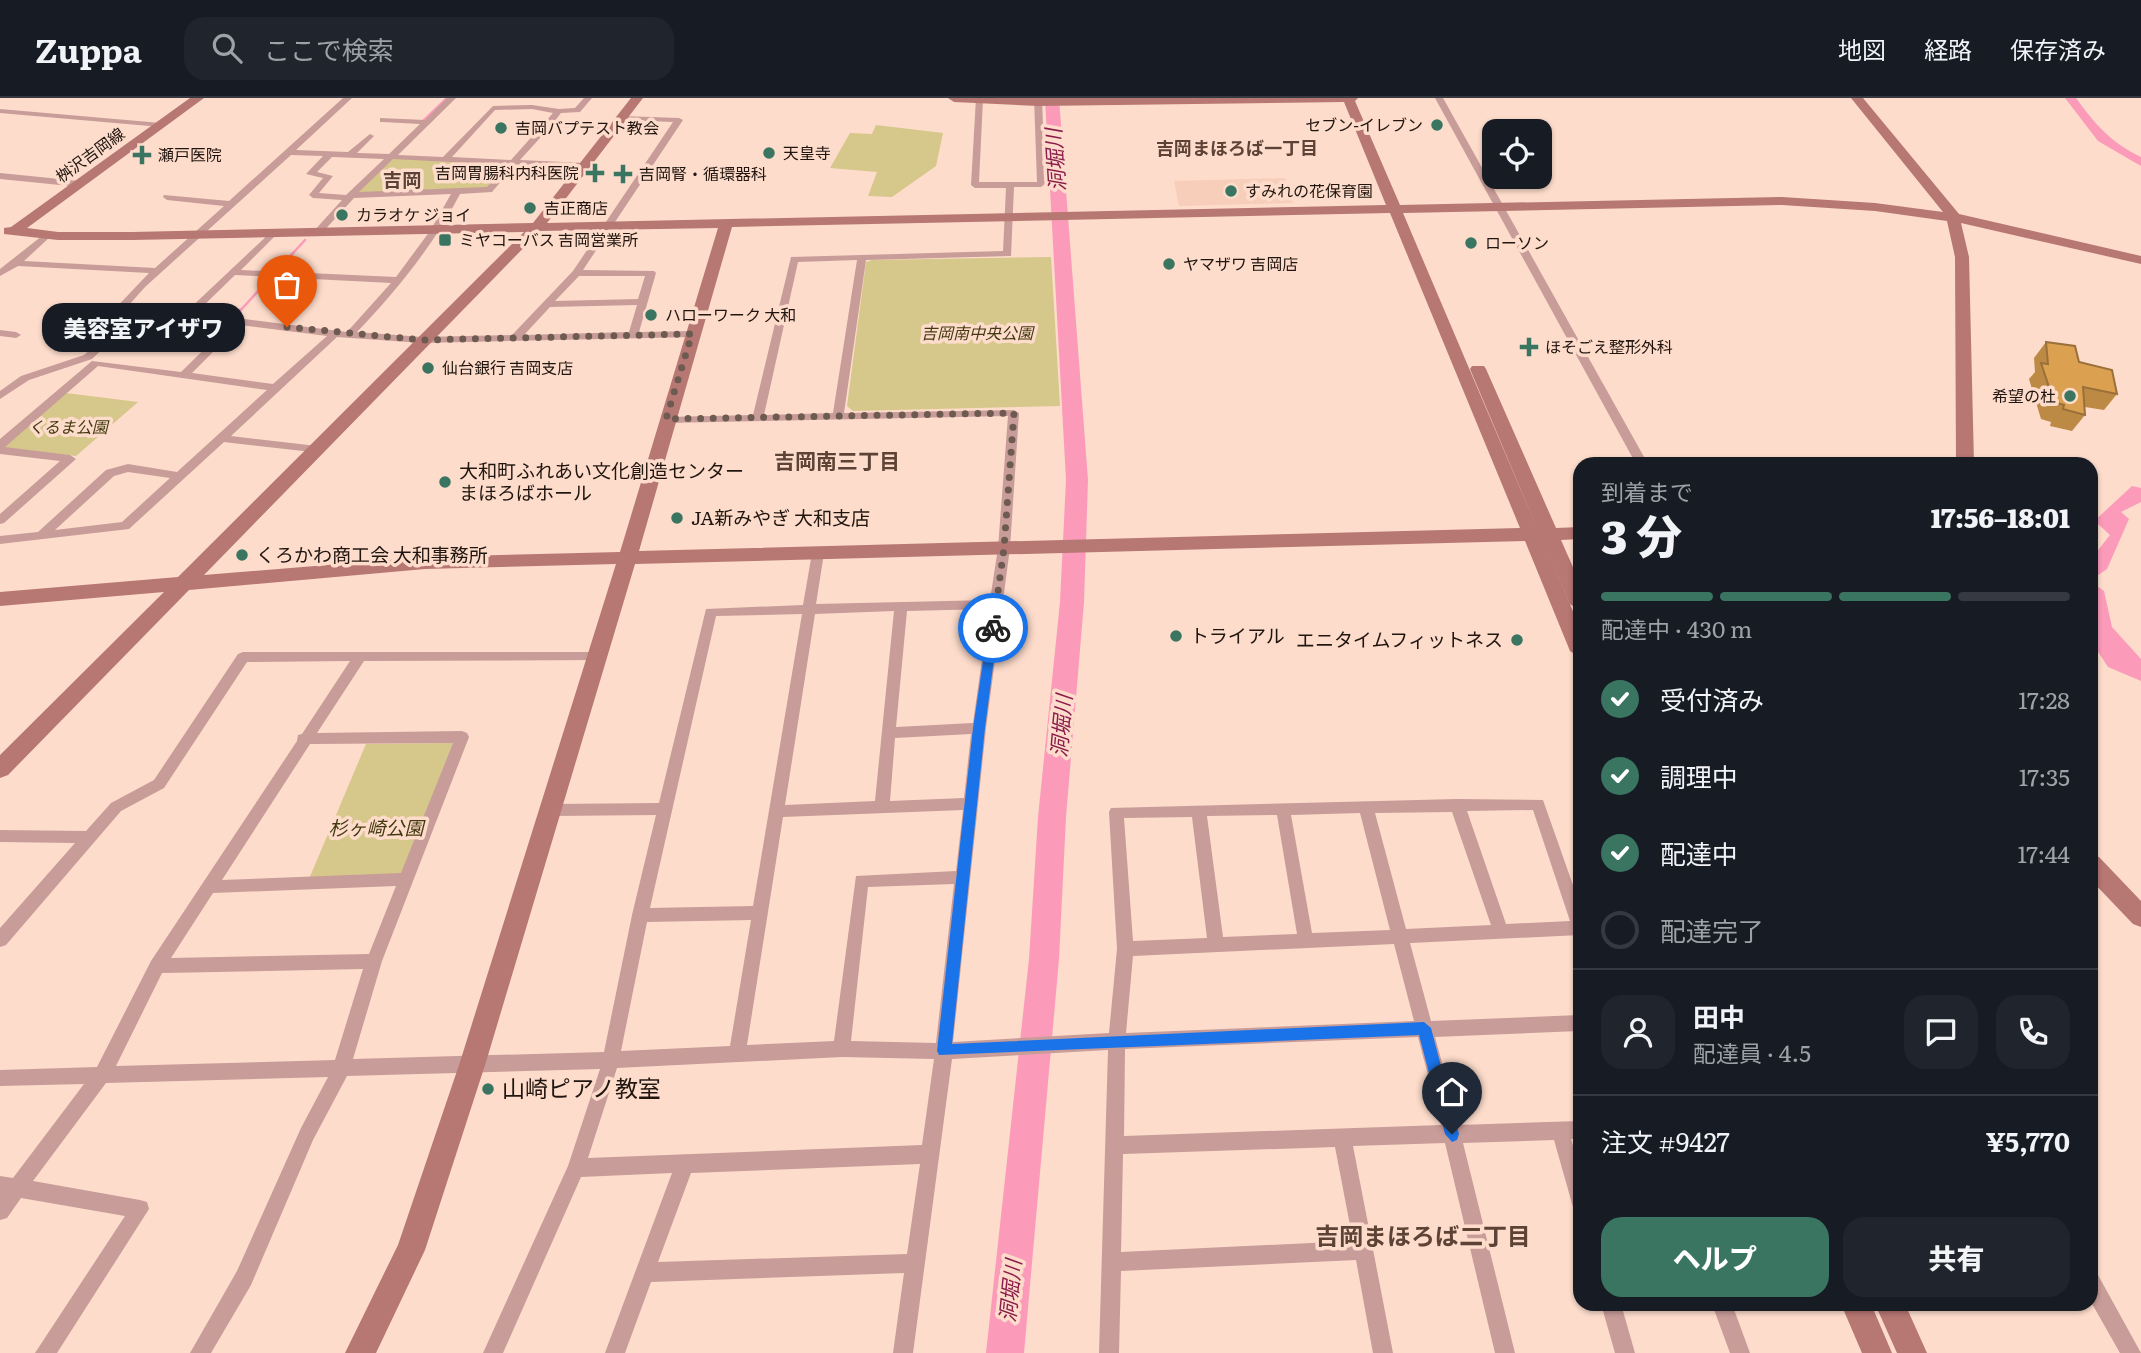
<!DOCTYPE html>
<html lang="ja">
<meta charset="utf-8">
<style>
body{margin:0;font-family:Literata,"Noto Sans JP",serif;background:#20242c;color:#f1f3f6;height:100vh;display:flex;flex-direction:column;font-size:26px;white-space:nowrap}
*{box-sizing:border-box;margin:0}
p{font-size:23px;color:#9ea1a6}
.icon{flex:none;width:38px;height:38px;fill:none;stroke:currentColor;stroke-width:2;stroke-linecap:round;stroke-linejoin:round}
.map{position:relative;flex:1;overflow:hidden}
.sheet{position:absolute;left:1573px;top:359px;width:525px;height:854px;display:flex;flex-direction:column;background:#171b24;border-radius:21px;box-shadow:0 2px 5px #0004}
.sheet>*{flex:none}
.controls{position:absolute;left:1482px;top:21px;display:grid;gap:14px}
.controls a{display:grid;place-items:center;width:70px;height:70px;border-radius:14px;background:#171b24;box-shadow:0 2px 5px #0004;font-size:35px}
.pin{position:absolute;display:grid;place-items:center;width:60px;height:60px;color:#fff;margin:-72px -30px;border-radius:50% 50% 50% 0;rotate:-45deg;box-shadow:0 0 7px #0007}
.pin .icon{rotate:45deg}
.courier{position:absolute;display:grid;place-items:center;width:70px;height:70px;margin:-35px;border:5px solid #1a73e8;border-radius:50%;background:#fff;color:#222;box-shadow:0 2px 9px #0007}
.bubble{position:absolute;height:49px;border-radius:21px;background:#171b24;box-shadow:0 2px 5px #0004;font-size:23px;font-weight:800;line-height:49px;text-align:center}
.summary em{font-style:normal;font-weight:800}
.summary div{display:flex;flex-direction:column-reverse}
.summary{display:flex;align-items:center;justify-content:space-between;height:119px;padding:0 28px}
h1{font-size:46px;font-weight:800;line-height:52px}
.bar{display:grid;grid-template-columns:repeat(4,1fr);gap:10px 7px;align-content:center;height:84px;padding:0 28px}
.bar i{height:9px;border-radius:5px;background:#363941}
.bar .on{background:#397560}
.bar p{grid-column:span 4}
.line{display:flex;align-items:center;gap:18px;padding:0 28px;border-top:2px solid #363941}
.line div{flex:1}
.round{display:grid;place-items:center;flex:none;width:74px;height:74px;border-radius:21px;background:#20242c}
ol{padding:0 28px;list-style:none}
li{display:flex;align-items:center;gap:21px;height:77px}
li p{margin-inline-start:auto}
li .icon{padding:7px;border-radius:50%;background:#397560;color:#fff;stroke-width:4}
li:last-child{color:#9ea1a6}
li i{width:38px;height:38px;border:4px solid #363941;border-radius:50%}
.primary-button{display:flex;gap:14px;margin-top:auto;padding:14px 28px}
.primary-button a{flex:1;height:80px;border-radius:21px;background:#397560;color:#fff;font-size:28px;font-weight:800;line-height:80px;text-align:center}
.primary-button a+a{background:#20242c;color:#f1f3f6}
header{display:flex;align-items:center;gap:42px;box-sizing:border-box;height:98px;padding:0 35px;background:#171b24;border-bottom:2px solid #363941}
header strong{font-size:33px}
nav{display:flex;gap:38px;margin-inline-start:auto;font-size:24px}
.search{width:490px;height:63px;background:#20242c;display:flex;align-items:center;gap:18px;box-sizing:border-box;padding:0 24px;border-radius:21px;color:#9ea1a6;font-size:26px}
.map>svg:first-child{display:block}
.built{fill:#f6ceba}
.green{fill:#d6c78a}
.water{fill:#fb9bb9}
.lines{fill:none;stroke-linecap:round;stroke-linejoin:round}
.stream-far1{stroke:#fb9bb9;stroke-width:2.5}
.stream{stroke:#fb9bb9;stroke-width:3.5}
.river{fill:#fb9bb9;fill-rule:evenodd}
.street{fill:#c89c98;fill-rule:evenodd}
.secondary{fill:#b77773;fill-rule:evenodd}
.wall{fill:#bd8a46}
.building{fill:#dca051;stroke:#9a7039;stroke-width:2}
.route{fill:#1a73e8}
.done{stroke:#6d5b51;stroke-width:7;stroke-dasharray:0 12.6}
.poi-dot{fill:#397560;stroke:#fddccb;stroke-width:2.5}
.labels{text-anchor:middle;stroke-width:7;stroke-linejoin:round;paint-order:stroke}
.far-poi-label{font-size:16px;fill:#20150f;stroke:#fddccb;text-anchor:start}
.far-street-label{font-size:16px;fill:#20150f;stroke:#fddccb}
.far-park-label{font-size:16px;font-style:italic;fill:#443a11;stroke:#fddccb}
.far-neighbourhood-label{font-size:18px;font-weight:bold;fill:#5d4335;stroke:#fddccb}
.far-quarter-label{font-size:19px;font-weight:bold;fill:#5d4335;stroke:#fddccb}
.poi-label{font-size:19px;fill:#20150f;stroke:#fddccb;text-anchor:start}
.park-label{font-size:19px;font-style:italic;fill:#443a11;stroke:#fddccb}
.water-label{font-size:21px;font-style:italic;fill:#8b1d4c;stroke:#fddccb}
.neighbourhood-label{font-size:21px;font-weight:bold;fill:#5d4335;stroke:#fddccb}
.near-poi-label{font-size:23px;fill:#20150f;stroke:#fddccb;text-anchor:start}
.near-neighbourhood-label{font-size:24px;font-weight:bold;fill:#5d4335;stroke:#fddccb}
</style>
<header>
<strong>Zuppa</strong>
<div class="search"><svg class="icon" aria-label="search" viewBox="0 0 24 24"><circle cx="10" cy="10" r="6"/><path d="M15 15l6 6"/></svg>ここで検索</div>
<nav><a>地図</a><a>経路</a><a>保存済み</a></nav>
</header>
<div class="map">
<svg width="2141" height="1255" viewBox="0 0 2141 1255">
<rect width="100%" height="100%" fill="#fddccb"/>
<!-- built -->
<path class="built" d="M 1285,80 L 1293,105 L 1179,108 L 1174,83 Z"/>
<!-- green -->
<g class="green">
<path d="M 876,27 L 943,35 L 936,68 L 892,99 L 868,98 L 877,74 L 830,70 L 850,35 L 872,36 Z"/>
<path d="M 390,60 L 505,66 L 508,68 L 487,91 L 354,95 Z"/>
<path d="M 1051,159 L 1060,308 L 853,313 L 847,308 L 866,164 L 872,162 Z"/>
<path d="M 66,295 L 138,304 L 76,358 L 2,349 Z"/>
<path d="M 453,645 L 401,777 L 309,781 L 366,646 Z"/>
</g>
<!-- water -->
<g class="water">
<path d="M 2065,0 L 2076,0 C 2095,26 2111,45 2141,59 L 2141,68 L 2098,43 Z"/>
<path d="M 2132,388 L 2141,390 L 2141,404 L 2121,414 L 2129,421 L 2107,471 L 2097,478 L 2097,488 L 2104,493 L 2112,529 L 2141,561 L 2141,583 L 2108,569 L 2091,543 L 2091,461 L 2110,437 L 2098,426 L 2091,432 L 2091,426 Z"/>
</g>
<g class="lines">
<!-- stream-far1 -->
<g class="stream-far1">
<path d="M 421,25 L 447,0"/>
<path d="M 239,214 L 305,142"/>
</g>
<!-- stream -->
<path class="stream" d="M 235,218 L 240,212"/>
<!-- river -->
<path class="river" d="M 1045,0 L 1059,0 L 1088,382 L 1084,504 L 1066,719 L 1059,861 L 1024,1255 L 986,1255 L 1029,861 L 1038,719 L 1060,504 L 1066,382 Z"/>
<!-- street -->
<g class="street">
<path d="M 343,0 L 352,0 L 296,52 L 348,54 L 370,36 L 374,38 L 357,55 L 389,56 L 420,26 L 383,24 L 380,24 L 380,20 L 425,22 L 447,0 L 456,0 L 398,57 L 443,59 L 493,8 L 532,7 L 559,11 L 575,10 L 584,0 L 592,0 L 580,14 L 561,15 L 554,24 L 616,27 L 620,29 L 616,31 L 550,29 L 520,62 L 584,65 L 588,68 L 587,70 L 515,67 L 492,94 L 460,96 C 433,148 397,192 357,234 L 422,239 L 512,237 L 573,173 L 673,24 L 619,22 L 619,18 L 622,18 L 679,20 L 683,22 L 583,172 L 654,173 L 656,175 L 639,234 L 693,233 L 698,236 L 693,239 L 422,245 L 337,239 L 231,338 L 317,348 L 321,349 L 321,355 L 224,344 L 129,431 L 0,446 L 0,438 L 38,434 L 106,372 L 128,366 L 177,374 L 267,292 L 98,268 L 5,349 L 70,357 L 76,361 L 4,425 L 0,426 L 0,416 L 60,363 L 0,356 L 0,341 L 92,263 L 181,274 L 230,226 L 124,212 L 118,220 L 109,245 L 92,261 L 29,282 L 0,301 L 0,293 L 21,278 L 84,257 L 99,244 L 109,217 L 149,175 L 18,168 L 0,178 L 0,171 L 47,134 L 50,135 L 50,139 L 24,163 L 155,170 L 224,108 L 167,102 L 163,99 L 164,97 L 229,103 ZM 532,11 L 553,15 L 511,62 L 452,59 L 495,12 ZM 291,57 L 323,58 L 306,76 L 323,80 L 309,97 L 313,100 L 342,102 L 313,134 L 318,137 L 321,136 L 354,100 L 451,96 L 430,133 L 396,179 L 241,172 L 278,135 L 273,132 L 186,214 L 129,207 L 145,189 ZM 332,59 L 384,61 L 346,97 L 319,95 L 333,78 L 317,74 ZM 393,61 L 507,67 L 487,89 L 359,94 ZM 235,177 L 391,185 L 347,234 L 196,215 ZM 579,178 L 645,178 L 638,201 L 555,203 ZM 637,207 L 629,234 L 524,237 L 550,209 ZM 240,227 L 327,238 L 273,286 L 192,275 ZM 128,374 L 170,380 L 122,424 L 55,432 L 114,378 Z"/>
<path d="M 976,0 L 983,1 L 979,84 L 1037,84 L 1034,0 L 1042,0 L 1045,86 L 1041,89 L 1014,89 L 1011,158 L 866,162 L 844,315 L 1014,312 L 1019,315 L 1010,450 L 986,630 L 953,944 L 1109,935 L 1117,851 L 1109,714 L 1111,710 L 1457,701 L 1543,702 L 1580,807 L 1580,837 L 1410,845 L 1431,923 L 1580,917 L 1580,933 L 1435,939 L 1459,1027 L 1580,1023 L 1580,1041 L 1571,1041 L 1580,1071 L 1580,1111 L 1573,1109 L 1571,1102 L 1554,1042 L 1463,1045 L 1515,1255 L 1495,1255 L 1445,1045 L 1353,1048 L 1393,1255 L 1373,1255 L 1356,1162 L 1121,1173 L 1119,1255 L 1099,1255 L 1108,952 L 952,961 L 913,1255 L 893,1255 L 904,1175 L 651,1184 L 625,1255 L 605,1255 L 672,1075 L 581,1079 L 503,1255 L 483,1255 L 568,1068 L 600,971 L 347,978 L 313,1042 L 251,1187 L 211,1255 L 190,1255 L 237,1173 L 301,1030 L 328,979 L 106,985 L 33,1083 L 140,1102 L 147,1104 L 149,1111 L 57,1255 L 35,1255 L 125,1118 L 21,1100 L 7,1120 L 0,1122 L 0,1078 L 13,1080 L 84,986 L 0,988 L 0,972 L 97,969 L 151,863 L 297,643 L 298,637 L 302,636 L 350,563 L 247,564 L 164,690 L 121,713 L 6,847 L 0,849 L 0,830 L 75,745 L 0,744 L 0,732 L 86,733 L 111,705 L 154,682 L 238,556 L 243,554 L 604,554 L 606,557 L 604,560 L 599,562 L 364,563 L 317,635 L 462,633 L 467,635 L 469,639 L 382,863 L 353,961 L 604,954 L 632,817 L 656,717 L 552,718 L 547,716 L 545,712 L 547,708 L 552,706 L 659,705 L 706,511 L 803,507 L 812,455 L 818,451 L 824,455 L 816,506 L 990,502 L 998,450 L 1008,318 L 666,325 L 660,322 L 666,319 L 753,317 L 791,159 L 1003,153 L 1006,90 L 975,90 L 971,87 ZM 857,162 L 833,315 L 764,317 L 798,164 ZM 989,511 L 973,625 L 896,629 L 907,513 ZM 894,513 L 875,703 L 785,707 L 815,516 ZM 802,516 L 753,808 L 650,810 L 716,518 ZM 971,636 L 964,700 L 890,703 L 895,640 ZM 453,645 L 401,775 L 222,782 L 310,646 ZM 963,712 L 956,773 L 856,778 L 834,943 L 747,947 L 783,719 ZM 1533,712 L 1570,823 L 1506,826 L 1467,713 ZM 1452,714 L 1491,827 L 1406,831 L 1375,715 ZM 1360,715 L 1390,832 L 1312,835 L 1291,717 ZM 1277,717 L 1297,836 L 1223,839 L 1207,718 ZM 1192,719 L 1207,840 L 1133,843 L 1124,720 ZM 954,786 L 936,945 L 851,943 L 868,789 ZM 396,788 L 369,856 L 171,860 L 213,795 ZM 751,822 L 730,948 L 621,953 L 647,824 ZM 1394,846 L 1414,923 L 1126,935 L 1133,858 ZM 363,871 L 335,962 L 116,968 L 162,875 ZM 1418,939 L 1441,1027 L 1124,1038 L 1125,951 ZM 842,959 L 934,961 L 922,1047 L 588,1060 L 617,970 ZM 1335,1049 L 1353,1143 L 1121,1154 L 1123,1056 ZM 920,1066 L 907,1156 L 658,1164 L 691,1075 Z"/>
<path d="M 1435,0 L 1443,0 L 1648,366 L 1636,366 Z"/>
<path d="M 0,11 L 161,25 L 165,27 L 161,29 L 0,15 Z"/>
<path d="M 0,75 L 80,83 L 84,86 L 80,89 L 0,81 Z"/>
<path d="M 0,232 L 16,234 L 21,237 L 16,240 L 0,238 Z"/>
<path d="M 2091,1174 L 2098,1177 L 2141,1255 L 2120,1255 L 2091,1204 Z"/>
<path d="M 1601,1206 L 1621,1206 L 1635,1255 L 1615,1255 Z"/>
<path d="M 1712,1206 L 1732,1206 L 1750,1255 L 1730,1255 Z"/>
</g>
<!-- secondary -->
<g class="secondary">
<path d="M 190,0 L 204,0 L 27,130 L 58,134 L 132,134 L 533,125 L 631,0 L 643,0 L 547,125 L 1386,107 L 1344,4 L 1038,8 L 954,4 L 948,0 L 1358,0 L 1355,3 L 1400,107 L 1782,99 L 1875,105 L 1943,114 L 1851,0 L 1863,0 L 1959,116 L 2141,158 L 2141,166 L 1961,125 L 1969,159 L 1974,366 L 1956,366 L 1955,159 L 1947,123 L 1875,113 L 1782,107 L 1403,115 L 1537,430 L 1470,271 L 1472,268 L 1484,268 L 1486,271 L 1556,430 L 1580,429 L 1580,441 L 1561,442 L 1580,485 L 1580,513 L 1570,506 L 1543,442 L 1580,530 L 1580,560 L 1570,553 L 1525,443 L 635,466 L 486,964 L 425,1152 L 376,1255 L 345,1255 L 398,1147 L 460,964 L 616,466 L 425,471 L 189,492 L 8,677 L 0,680 L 0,657 L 164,494 L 0,508 L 0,494 L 178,479 L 524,134 L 132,142 L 58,142 L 4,136 L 4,130 L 11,129 ZM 1390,115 L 1520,430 L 639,453 L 732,129 ZM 718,130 L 620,454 L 425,459 L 204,477 L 540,133 Z"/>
<path d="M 2091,756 L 2099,759 L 2141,803 L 2141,829 L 2133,826 L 2091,782 Z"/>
<path d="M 1841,1206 L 1871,1206 L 1892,1255 L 1862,1255 Z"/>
<path d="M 1875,1206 L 1905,1206 L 1927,1255 L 1897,1255 Z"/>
</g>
</g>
<!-- wall -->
<path class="wall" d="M 2046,244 L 2079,264 L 2117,296 L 2104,312 L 2085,309 L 2085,317 L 2072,333 L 2050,328 L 2051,324 L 2041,321 L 2029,281 L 2035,274 L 2034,260 Z"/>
<!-- building -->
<path class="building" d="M 2046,244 L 2075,248 L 2079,264 L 2112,272 L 2117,296 L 2083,289 L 2085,317 L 2063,311 L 2064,307 L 2054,304 L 2041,265 L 2048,266 Z"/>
<!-- route -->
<path class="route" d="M 993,526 L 998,530 L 985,630 L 952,946 L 1424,924 L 1431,930 L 1459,1036 L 1457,1042 L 1452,1044 L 1445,1036 L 1419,937 L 939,957 L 937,953 L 973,630 L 988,530 Z"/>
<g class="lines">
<!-- done -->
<path class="done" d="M 287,229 L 422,242 L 692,236 L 666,321 L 1014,315 L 1004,450 L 993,530"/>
</g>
<!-- markers -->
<g class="poi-dot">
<circle cx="1437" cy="27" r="7"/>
<circle cx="501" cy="30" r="7"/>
<circle cx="769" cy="55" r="7"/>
<path d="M138.5 46.5h7v7h7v7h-7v7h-7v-7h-7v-7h7z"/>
<path d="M591.5 64.5h7v7h7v7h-7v7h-7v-7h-7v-7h7z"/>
<path d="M619.5 65.5h7v7h7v7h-7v7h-7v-7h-7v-7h7z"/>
<circle cx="1231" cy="93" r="7"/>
<circle cx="530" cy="110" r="7"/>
<circle cx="342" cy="117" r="7"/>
<rect x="438" y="135" width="14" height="14" rx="3.5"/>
<circle cx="1471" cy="145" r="7"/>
<circle cx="1169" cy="166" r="7"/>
<circle cx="651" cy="217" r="7"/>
<path d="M1525.5 238.5h7v7h7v7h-7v7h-7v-7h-7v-7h7z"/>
<circle cx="428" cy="270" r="7"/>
<circle cx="2070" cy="298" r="7"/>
<circle cx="445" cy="384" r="7"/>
<circle cx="677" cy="420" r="7"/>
<circle cx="242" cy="457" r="7"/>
<circle cx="1176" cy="538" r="7"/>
<circle cx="1517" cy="542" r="7"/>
<circle cx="488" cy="991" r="7"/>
</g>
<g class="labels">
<!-- far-poi labels -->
<g class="far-poi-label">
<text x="1423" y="33" text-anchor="end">セブン-イレブン</text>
<text x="515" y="36">吉岡バプテスト教会</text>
<text x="783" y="61">天皇寺</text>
<text x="158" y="63">瀬戸医院</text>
<text x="579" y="81" text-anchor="end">吉岡胃腸科内科医院</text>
<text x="639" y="82">吉岡腎・循環器科</text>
<text x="1245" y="99">すみれの花保育園</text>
<text x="544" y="116">吉正商店</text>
<text x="356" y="123">カラオケ ジョイ</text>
<text x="459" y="148">ミヤコーバス 吉岡営業所</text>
<text x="1485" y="151">ローソン</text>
<text x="1183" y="172">ヤマザワ 吉岡店</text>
<text x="665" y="223">ハローワーク 大和</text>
<text x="1545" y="255">ほそごえ整形外科</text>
<text x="442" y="276">仙台銀行 吉岡支店</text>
<text x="2056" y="304" text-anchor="end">希望の杜</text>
</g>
<!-- far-street labels -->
<g class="far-street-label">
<text transform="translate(90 57) rotate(-36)" y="6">桝沢吉岡線</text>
</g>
<!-- far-park labels -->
<g class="far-park-label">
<text x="977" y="241">吉岡南中央公園</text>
<text x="68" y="335">くるま公園</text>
</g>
<!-- far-neighbourhood labels -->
<g class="far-neighbourhood-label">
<text x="1237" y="57">吉岡まほろば一丁目</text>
</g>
<!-- far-quarter labels -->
<g class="far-quarter-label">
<text x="402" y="89">吉岡</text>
</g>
<!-- poi labels -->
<g class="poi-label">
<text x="459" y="380">大和町ふれあい文化創造センター<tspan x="459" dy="22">まほろばホール</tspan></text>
<text x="691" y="427">JA新みやぎ 大和支店</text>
<text x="256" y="464">くろかわ商工会 大和事務所</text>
<text x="1190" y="545">トライアル</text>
<text x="1503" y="549" text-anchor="end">エニタイムフィットネス</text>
</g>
<!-- park labels -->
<g class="park-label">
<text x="376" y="737">杉ヶ崎公園</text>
</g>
<!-- water labels -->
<g class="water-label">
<text transform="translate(1056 62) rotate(-94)" y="7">洞堀川</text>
<text transform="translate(1062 628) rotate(-85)" y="7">洞堀川</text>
<text transform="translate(1011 1193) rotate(-84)" y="7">洞堀川</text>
</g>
<!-- neighbourhood labels -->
<g class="neighbourhood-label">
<text x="837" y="371">吉岡南三丁目</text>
</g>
<!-- near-poi labels -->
<g class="near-poi-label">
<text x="502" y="999">山崎ピアノ教室</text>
</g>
<!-- near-neighbourhood labels -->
<g class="near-neighbourhood-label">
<text x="1423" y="1147">吉岡まほろば二丁目</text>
</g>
</g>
</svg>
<div class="controls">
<a><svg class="icon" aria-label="locate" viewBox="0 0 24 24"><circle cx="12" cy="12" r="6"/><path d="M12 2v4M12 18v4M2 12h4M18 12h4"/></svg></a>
</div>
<div class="pin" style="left:287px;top:229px;background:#ea580c"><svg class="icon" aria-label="bag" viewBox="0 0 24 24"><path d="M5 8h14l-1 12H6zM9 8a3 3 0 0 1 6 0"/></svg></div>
<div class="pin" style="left:1452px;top:1036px;background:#1f2937"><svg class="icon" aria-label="home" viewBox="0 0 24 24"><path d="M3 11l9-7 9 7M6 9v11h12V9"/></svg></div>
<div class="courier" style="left:993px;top:530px"><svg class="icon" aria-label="bike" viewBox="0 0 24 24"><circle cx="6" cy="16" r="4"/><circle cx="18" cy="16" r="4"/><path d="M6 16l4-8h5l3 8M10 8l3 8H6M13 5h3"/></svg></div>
<div class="bubble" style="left:42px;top:205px;width:203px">美容室アイザワ</div>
<section class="sheet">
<div class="summary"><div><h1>3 分</h1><p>到着まで</p></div><em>17:56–18:01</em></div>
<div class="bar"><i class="on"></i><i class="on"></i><i class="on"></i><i></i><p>配達中 · 430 m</p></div>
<ol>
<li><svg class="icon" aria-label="check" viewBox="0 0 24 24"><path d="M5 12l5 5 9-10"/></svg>受付済み<p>17:28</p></li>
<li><svg class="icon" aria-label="check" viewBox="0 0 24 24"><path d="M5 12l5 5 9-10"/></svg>調理中<p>17:35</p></li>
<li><svg class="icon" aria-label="check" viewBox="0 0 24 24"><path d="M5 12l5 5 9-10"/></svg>配達中<p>17:44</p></li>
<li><i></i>配達完了</li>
</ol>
<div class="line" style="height:126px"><a class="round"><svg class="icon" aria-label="person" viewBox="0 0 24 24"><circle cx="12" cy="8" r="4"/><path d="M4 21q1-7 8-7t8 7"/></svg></a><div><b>田中</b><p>配達員 · 4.5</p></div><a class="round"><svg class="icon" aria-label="chat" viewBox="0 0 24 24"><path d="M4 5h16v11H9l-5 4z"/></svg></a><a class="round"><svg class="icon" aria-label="phone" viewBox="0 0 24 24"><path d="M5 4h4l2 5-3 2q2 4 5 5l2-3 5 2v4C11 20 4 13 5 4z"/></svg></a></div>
<div class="line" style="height:91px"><div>注文 #9427</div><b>¥5,770</b></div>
<div class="primary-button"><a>ヘルプ</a><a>共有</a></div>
</section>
</div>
